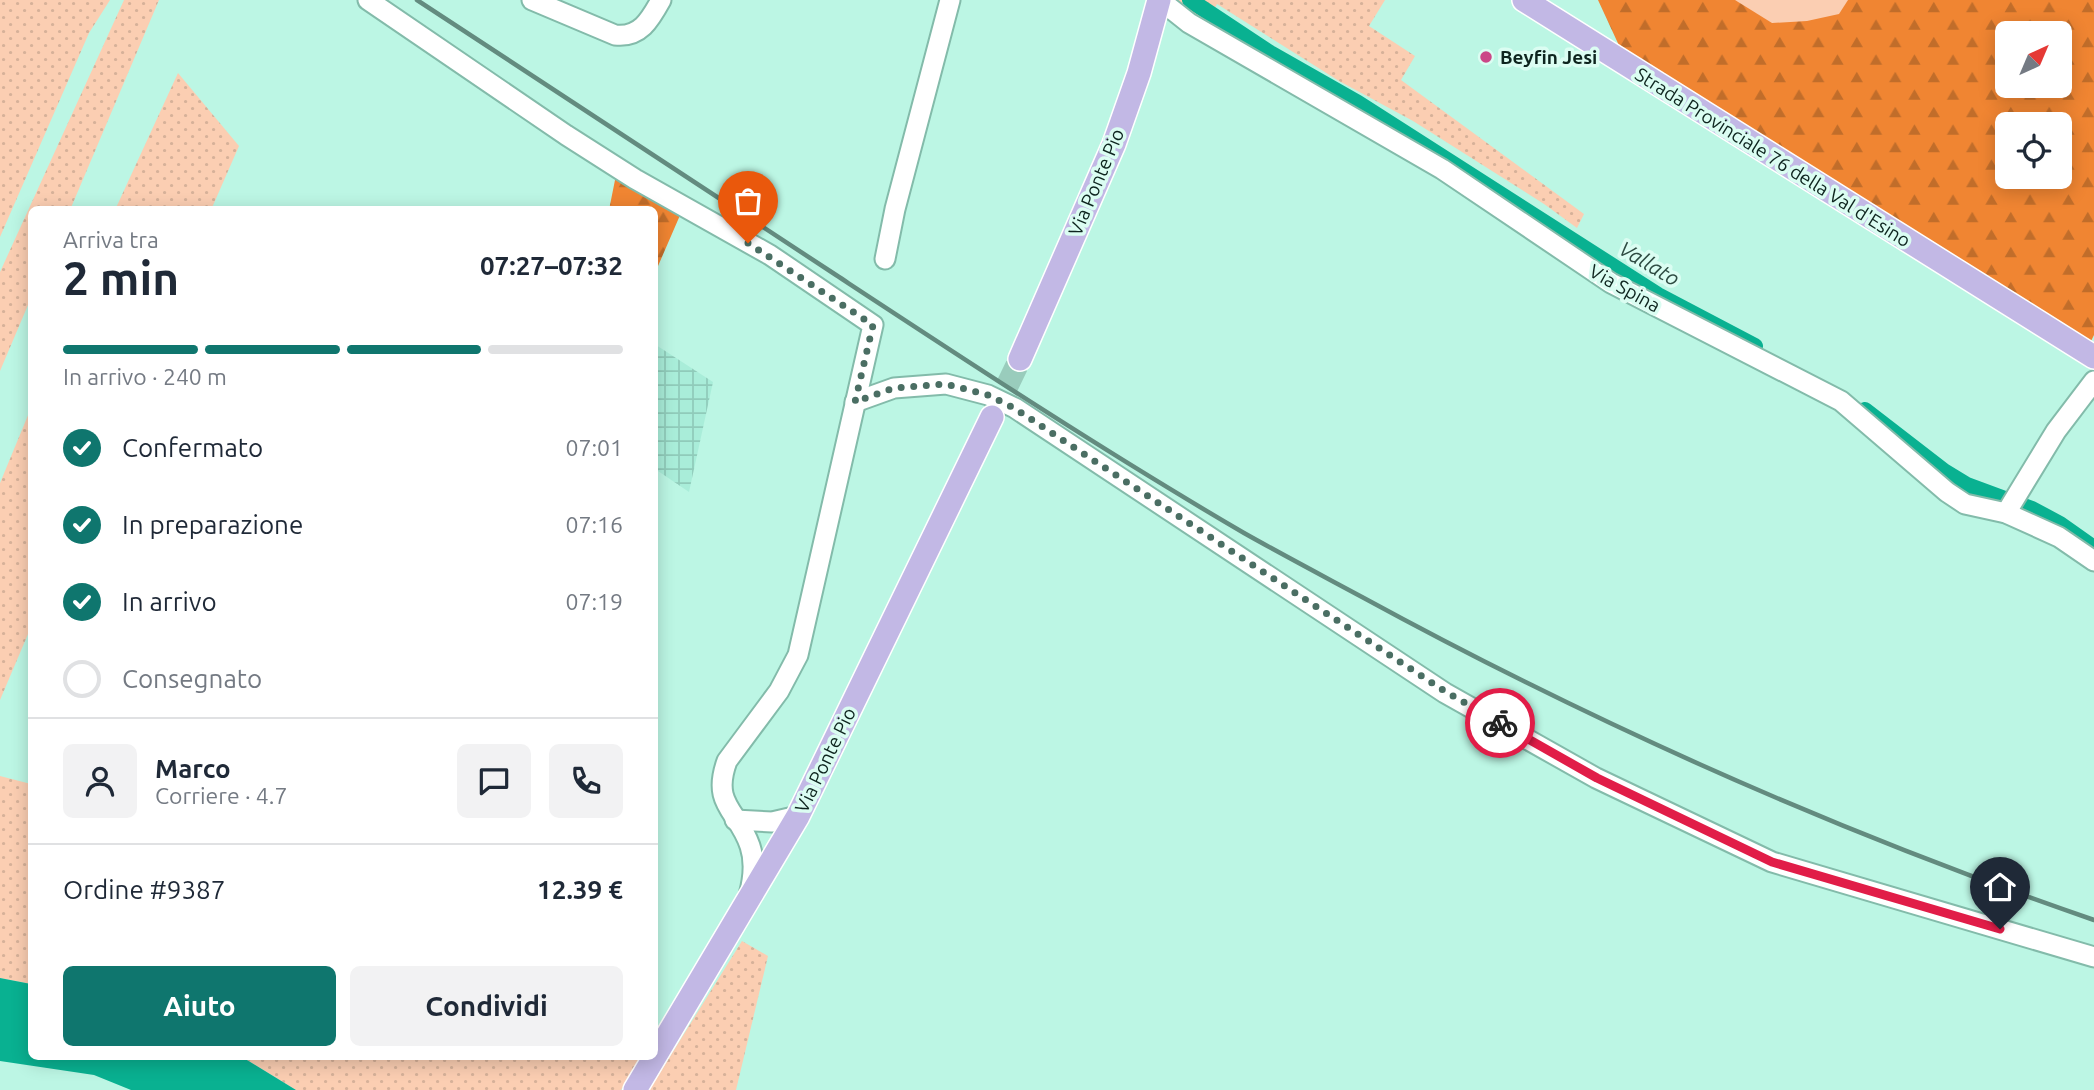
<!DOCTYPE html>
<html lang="it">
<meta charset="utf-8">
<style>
body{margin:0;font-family:Ubuntu,sans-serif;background:#f2f2f3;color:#1f2937;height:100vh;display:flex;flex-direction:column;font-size:26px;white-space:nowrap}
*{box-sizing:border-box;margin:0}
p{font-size:23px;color:#747a83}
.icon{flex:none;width:38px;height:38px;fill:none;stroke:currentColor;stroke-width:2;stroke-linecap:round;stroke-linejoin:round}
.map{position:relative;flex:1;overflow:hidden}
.side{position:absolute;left:28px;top:206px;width:630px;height:854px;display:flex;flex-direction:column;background:#fff;border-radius:10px;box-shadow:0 4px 18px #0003}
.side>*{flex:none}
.needle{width:46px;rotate:44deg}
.fabs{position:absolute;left:1995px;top:21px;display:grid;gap:14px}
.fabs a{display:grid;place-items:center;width:77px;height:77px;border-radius:10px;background:#fff;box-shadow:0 4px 18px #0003;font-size:35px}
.pin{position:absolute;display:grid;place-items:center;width:60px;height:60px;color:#fff;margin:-72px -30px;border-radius:50% 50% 50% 0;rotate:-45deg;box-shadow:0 0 7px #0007}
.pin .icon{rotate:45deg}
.courier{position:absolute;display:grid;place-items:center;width:70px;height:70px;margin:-35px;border:5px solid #e11d48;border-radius:50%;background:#fff;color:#222;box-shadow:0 2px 9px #0007}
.head em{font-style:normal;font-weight:600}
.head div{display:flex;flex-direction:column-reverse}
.head{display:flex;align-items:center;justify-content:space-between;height:119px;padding:0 35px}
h1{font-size:46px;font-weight:600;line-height:52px}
.bar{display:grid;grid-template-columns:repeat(4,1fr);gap:10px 7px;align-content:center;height:84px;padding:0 35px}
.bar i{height:9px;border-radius:5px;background:#e0e1e3}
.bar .selected{background:#0f766e}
.bar p{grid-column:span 4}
.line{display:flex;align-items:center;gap:18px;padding:0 35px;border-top:2px solid #e0e1e3}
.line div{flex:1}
.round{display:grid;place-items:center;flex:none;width:74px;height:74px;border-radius:10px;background:#f2f2f3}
ol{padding:0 35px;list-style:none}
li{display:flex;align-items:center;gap:21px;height:77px}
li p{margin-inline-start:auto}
li .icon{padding:7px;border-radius:50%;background:#0f766e;color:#fff;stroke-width:4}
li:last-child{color:#747a83}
li i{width:38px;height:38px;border:4px solid #e0e1e3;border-radius:50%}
.button{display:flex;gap:14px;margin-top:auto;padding:14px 35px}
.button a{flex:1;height:80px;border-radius:10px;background:#0f766e;color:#fff;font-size:28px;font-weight:600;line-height:80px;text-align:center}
.button a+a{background:#f2f2f3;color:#1f2937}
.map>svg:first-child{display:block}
.industrial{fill:url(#industrial-grid)}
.grass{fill:url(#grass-dots)}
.forest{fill:url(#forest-firs);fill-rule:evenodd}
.garden{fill:#fbceb2}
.water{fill:#09b191}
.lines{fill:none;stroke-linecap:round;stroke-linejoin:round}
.canal{stroke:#09b191;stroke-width:16}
.major-tunnel{stroke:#99ccbc;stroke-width:23;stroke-dasharray:23 11;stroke-linecap:butt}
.minor-casing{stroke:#83bbaa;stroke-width:23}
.major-casing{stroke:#fff;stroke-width:26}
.minor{stroke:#fff;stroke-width:19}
.major{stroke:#c2b8e5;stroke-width:23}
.rail{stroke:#638b7f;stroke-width:4.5}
.done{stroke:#4a6e63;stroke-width:7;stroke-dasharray:0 12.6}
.route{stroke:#e11d48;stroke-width:9}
.poi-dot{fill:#cb4687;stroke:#dbfdf2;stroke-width:2.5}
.labels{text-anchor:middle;stroke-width:7;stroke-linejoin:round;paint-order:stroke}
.poi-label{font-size:19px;font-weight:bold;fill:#0d241e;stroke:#dbfdf2;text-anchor:start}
.street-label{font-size:19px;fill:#0d241e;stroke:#dbfdf2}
.water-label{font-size:21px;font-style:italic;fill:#2f4c43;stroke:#dbfdf2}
</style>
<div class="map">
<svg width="2094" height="1090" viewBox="0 0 2094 1090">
<defs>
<pattern id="industrial-grid" width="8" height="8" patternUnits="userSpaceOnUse" patternTransform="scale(1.75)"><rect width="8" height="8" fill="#a9edd9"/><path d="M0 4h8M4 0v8" fill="none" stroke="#90cbba"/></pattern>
<pattern id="grass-dots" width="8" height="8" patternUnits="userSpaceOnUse" patternTransform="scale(1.75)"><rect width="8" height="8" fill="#fbceb2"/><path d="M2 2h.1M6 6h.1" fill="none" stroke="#d6b199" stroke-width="1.8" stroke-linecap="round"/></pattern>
<pattern id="forest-firs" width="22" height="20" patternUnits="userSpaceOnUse" patternTransform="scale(1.75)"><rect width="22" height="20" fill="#f08532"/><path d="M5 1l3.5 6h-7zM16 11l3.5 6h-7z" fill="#c16d2a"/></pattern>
</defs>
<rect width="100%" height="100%" fill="#bcf6e4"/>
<!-- industrial -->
<path class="industrial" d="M 656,345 L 713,382 L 689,492 L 655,469 L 654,347 Z"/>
<!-- grass -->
<g class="grass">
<path d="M 0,0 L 110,0 L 89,33 L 0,237 Z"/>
<path d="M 124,0 L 159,0 L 70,210 L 32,210 L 31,298 L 0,371 L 0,272 Z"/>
<path d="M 1174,0 L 1385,0 L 1369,26 L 1415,56 L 1401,80 L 1584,214 L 1577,228 L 1544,204 L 1413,121 L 1339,81 L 1217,4 L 1205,26 Z"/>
<path d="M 178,73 L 239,146 L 211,210 L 115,210 Z"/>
<path d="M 31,408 L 31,627 L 0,700 L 0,483 Z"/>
<path d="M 0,776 L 31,784 L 31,984 L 0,978 Z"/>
<path d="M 742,941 L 768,956 L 736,1090 L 649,1090 Z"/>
<path d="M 242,1057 L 643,1057 L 621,1090 L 296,1090 Z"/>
</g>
<!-- forest -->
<g class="forest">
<path d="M 1598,0 L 2094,0 L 2094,335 L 2091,341 L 1935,243 L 1622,52 ZM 2007,33 L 2060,33 L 2060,86 L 2007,86 ZM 2007,124 L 2060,124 L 2060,177 L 2007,177 Z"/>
<path d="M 616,175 L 681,213 L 655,273 L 654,210 L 609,210 Z"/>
</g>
<!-- garden -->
<path class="garden" d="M 1735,0 L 1848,0 L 1839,14 L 1807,21 L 1772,23 Z"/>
<!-- water -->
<path class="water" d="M 0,978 L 31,984 L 32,1057 L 242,1057 L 296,1090 L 131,1090 L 94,1075 L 0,1061 Z"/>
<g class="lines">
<!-- canal -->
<g class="canal">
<path d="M 1190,0 L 1270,53 L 1358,103 L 1658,295 L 1755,346"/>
<path d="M 1865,410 L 1944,471 L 1967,485 L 2032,509 L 2060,524 L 2094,548"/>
</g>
<!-- major-tunnel -->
<path class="major-tunnel" d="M 992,417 L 1020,359"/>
<!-- minor casing -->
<g class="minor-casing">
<g id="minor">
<path d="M 368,0 L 566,135 L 635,179 L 770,255 L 873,325 L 798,655 L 779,691 L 727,761 C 711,805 738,810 750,846 C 755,861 753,880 749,895"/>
<path d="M 532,0 L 615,35 C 640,38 650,20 661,0"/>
<path d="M 1160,0 L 1189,23 L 1442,169 L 1611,283 L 1841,401 L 1947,492 L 1965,504 L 2006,513 L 2059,537 L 2094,561"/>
<path d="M 885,259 L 895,209 L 950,0"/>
<path d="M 855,402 L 894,388 L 946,384 L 988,395 L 1015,408 L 1445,693 L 1596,778 L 1772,862 L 2094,957"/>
<path d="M 2006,513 L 2056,431 L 2094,381"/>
<path d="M 735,820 L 772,822 L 798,816"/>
</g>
</g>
<!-- major casing -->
<g class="major-casing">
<g id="major">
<path d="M 1524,0 L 2094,357"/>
<path d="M 1020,359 L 1114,144 L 1139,73 L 1159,0"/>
<path d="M 635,1090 L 798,816 L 992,417"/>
</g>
</g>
<!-- minor -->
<use href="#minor" class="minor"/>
<!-- major -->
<use href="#major" class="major"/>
<!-- rail -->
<path class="rail" d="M 417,0 C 556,92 696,183 836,275 C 970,363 1105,452 1244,533 C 1283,555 1323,576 1362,597 C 1597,725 1841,833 2094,920"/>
</g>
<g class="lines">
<!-- done -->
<path class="done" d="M 748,243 L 873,325 L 855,402 L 894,388 L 946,384 L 988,395 L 1014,408 L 1446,692 L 1500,723"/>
<!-- route -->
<path class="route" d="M 1500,723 L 1597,778 L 1772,862 L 2000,929"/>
</g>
<!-- markers -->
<circle class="poi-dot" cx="1486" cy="57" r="7"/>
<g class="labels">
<!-- poi labels -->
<g class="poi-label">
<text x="1500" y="64">Beyfin Jesi</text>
</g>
<!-- street labels -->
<g class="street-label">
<text transform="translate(1773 157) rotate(32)" y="7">Strada Provinciale 76 della Val d'Esino</text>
<text transform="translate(1096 182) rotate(-67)" y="7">Via Ponte Pio</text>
<text transform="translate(1625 288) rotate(29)" y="7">Via Spina</text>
<text transform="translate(825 760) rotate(-64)" y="7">Via Ponte Pio</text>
</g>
<!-- water labels -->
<g class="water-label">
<text transform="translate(1649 264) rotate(31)" y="7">Vallato</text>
</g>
</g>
</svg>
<div class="fabs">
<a><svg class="needle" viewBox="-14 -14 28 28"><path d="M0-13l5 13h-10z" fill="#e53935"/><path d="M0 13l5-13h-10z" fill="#747a83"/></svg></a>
<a><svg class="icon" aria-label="locate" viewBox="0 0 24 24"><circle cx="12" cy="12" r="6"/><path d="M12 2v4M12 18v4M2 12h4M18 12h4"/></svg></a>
</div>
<div class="pin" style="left:748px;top:243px;background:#ea580c"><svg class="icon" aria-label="bag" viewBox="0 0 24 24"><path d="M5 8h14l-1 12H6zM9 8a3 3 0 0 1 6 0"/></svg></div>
<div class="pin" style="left:2000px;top:929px;background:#1f2937"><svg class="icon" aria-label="home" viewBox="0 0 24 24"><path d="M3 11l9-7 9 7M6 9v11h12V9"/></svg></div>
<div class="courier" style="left:1500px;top:723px"><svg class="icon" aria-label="bike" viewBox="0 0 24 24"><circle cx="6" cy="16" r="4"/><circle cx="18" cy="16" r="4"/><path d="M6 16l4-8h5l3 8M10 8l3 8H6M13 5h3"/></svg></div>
<section class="side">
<div class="head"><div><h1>2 min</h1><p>Arriva tra</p></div><em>07:27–07:32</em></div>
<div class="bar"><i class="selected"></i><i class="selected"></i><i class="selected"></i><i></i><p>In arrivo · 240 m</p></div>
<ol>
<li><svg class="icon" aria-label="check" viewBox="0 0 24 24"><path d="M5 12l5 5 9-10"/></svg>Confermato<p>07:01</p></li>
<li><svg class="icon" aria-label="check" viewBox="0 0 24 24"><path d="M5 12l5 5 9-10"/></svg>In preparazione<p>07:16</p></li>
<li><svg class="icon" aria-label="check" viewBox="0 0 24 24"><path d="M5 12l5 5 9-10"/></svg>In arrivo<p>07:19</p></li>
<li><i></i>Consegnato</li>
</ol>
<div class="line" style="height:126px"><a class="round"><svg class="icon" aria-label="person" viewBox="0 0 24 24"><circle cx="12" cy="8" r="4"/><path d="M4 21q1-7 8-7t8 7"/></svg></a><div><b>Marco</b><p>Corriere · 4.7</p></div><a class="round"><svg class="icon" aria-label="chat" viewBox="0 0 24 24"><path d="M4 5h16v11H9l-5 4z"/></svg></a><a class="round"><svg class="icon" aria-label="phone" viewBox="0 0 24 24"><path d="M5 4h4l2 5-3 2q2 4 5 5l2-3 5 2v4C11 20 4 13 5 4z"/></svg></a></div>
<div class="line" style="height:91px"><div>Ordine #9387</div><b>12.39 €</b></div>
<div class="button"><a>Aiuto</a><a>Condividi</a></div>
</section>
</div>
